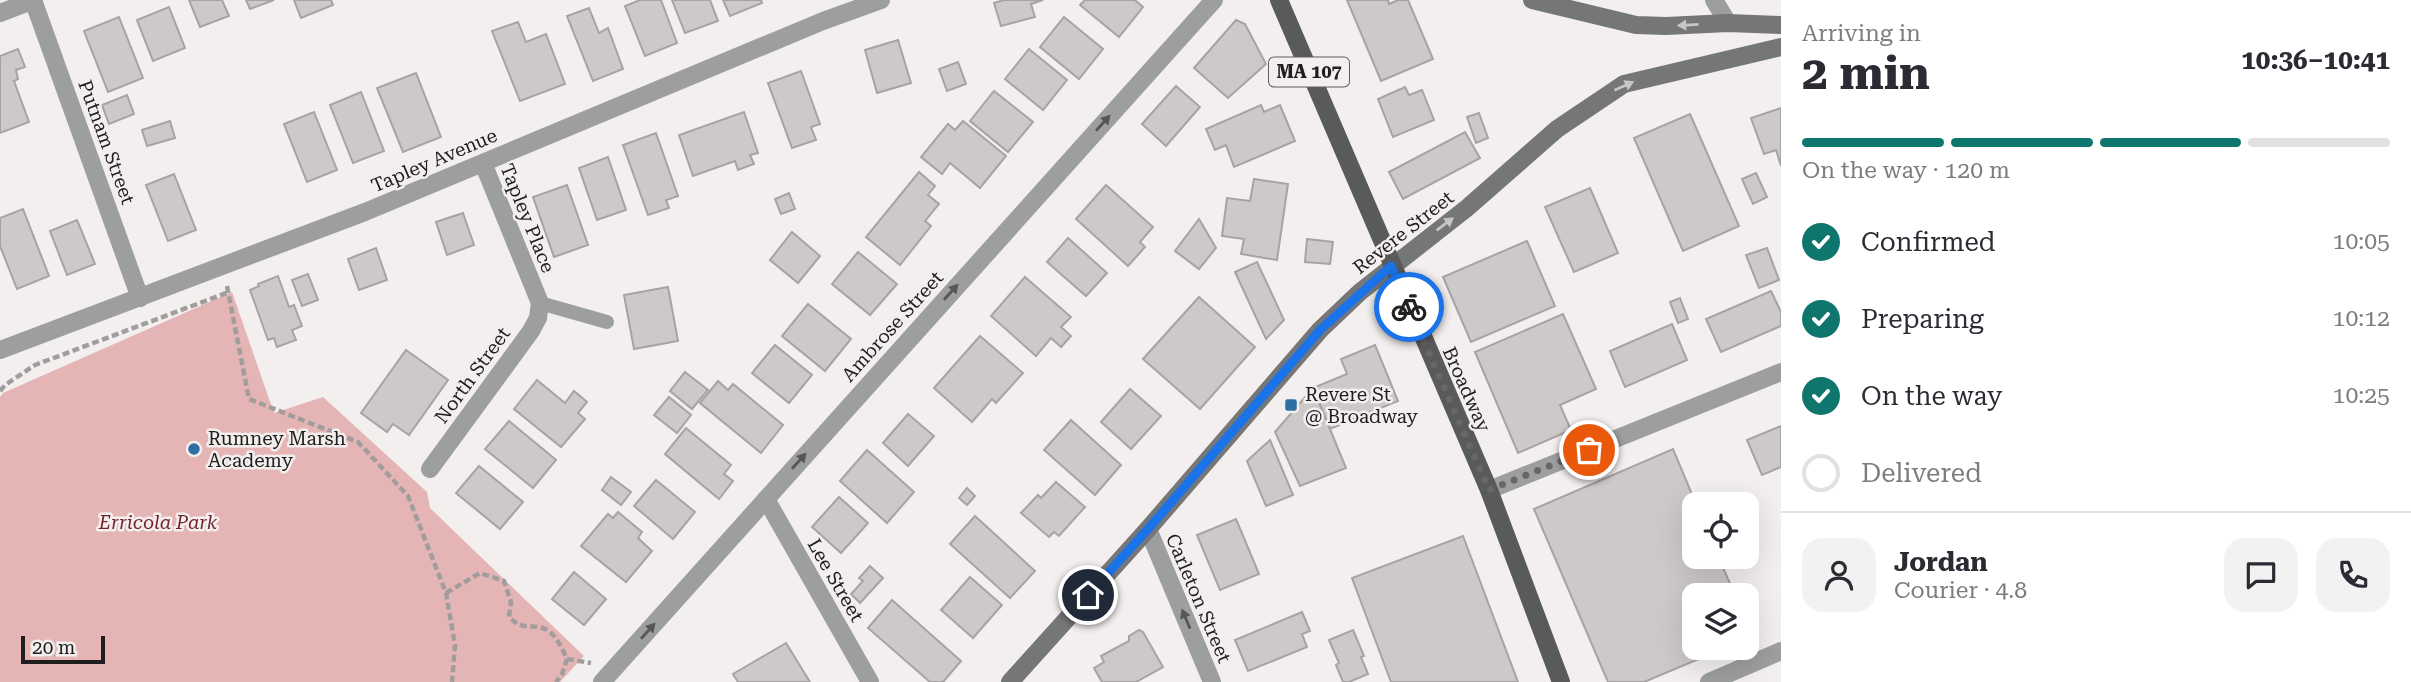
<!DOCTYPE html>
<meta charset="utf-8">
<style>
body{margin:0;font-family:"Roboto Serif",serif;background:#f2f2f3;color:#2b2b33;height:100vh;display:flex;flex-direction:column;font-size:26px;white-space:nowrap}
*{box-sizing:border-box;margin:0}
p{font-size:23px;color:#7c7c81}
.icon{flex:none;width:38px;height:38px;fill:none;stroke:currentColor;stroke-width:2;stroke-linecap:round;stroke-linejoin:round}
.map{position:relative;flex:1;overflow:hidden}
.sheet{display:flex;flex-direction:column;background:#fff;width:630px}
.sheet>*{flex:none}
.tools{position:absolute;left:1682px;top:492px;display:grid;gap:14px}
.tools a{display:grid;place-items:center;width:77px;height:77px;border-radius:14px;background:#fff;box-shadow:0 7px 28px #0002;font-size:35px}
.scale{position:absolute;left:21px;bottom:18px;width:84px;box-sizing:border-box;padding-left:7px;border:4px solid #1f1d1d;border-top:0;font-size:19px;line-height:24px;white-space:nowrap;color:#1f1d1d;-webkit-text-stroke:5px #f4efef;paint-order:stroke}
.pin{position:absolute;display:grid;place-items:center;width:60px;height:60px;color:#fff;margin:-30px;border:4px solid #fff;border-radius:50%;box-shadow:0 2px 7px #0007}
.courier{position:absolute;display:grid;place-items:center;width:70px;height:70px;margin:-35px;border:5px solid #1a73e8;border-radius:50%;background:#fff;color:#222;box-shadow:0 2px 9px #0007}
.overview em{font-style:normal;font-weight:700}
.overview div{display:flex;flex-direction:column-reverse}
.overview{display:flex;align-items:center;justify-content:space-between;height:119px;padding:0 21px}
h1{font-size:46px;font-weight:700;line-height:52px}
.bar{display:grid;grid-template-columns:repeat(4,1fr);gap:10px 7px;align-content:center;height:84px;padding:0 21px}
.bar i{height:9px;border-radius:5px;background:#e1e1e2}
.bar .selected{background:#0f766e}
.bar p{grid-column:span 4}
.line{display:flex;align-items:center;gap:18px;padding:0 21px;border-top:2px solid #e1e1e2}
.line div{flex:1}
.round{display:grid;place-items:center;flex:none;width:74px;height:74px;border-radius:21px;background:#f2f2f3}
ol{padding:0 21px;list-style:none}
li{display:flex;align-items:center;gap:21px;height:77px}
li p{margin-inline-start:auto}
li .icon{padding:7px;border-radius:50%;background:#0f766e;color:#fff;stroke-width:4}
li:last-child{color:#7c7c81}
li i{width:38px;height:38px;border:4px solid #e1e1e2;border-radius:50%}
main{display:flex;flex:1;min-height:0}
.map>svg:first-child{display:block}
.green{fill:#e5b5b6}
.building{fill:#cec9c9;stroke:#a7a3a3;stroke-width:2}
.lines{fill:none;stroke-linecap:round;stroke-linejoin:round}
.path{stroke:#a19d9d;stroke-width:4.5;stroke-dasharray:7 3.5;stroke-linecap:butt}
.lane{stroke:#9c9e9f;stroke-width:14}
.street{stroke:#9c9e9f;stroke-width:18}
.secondary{stroke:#747678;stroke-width:18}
.primary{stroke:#585a5c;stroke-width:18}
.oneway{fill:#c7c5c5}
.oneway2{fill:#575758}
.done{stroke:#6a6666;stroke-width:7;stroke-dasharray:0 12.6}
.route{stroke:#1a73e8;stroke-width:9}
.poi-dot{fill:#2d6fa5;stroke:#f4efef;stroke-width:2.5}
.labels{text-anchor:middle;stroke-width:5;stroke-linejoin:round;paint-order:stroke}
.shield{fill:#f4efef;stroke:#5f5c5c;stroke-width:2}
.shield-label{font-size:18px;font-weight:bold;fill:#1f1d1d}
.street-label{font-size:19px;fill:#1f1d1d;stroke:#f4efef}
.poi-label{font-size:19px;fill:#1f1d1d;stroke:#f4efef;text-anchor:start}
.park-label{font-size:19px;font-style:italic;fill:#74242d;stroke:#f4efef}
</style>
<main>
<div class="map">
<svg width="1781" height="682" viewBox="0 0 1781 682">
<rect width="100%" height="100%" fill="#f4efef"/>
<!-- green -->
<path class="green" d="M 232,292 L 274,413 L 323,397 L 427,492 L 430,508 L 584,656 L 560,682 L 0,682 L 0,397 L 3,393 Z"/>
<!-- building -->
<g class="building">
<path d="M 189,0 L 222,0 L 229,16 L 200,27 Z"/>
<path d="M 246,0 L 274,0 L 250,9 Z"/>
<path d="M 294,0 L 331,0 L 333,5 L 301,18 Z"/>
<path d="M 640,0 L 661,0 L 677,43 L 645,56 L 625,6 Z"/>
<path d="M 672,0 L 710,0 L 718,21 L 685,33 Z"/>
<path d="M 723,0 L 761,0 L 762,3 L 730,16 Z"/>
<path d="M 1004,0 L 1043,0 L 1031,4 L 1035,17 L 1001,26 L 994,3 Z"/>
<path d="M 1085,0 L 1135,0 L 1143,7 L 1119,37 L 1080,5 Z"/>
<path d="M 1347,0 L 1388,0 L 1389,4 L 1398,0 L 1408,0 L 1433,59 L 1381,81 Z"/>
<path d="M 169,7 L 185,48 L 153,61 L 137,20 Z"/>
<path d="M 589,8 L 599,33 L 608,28 L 623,69 L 593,81 L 567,16 Z"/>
<path d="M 119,17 L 143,78 L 108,92 L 84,31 Z"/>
<path d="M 1064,17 L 1103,49 L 1079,79 L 1040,47 Z"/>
<path d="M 1236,20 L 1245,24 L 1266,64 L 1228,98 L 1194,68 Z"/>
<path d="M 518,22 L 526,42 L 546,34 L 565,84 L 520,101 L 492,31 Z"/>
<path d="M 898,40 L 911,83 L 877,93 L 865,50 Z"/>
<path d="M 18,49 L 25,67 L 16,70 L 18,79 L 14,81 L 29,122 L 0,133 L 0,56 Z"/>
<path d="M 1029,49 L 1067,80 L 1043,110 L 1005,79 Z"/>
<path d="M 958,62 L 966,84 L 947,91 L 939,69 Z"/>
<path d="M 801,71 L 820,124 L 811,127 L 816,140 L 792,148 L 768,83 Z"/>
<path d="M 416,73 L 441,137 L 403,152 L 377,88 Z"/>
<path d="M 1176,86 L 1200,107 L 1166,146 L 1142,124 Z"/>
<path d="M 1405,87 L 1409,95 L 1422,90 L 1434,120 L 1393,137 L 1378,99 Z"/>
<path d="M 994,91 L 1033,122 L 1008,152 L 970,121 Z"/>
<path d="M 361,92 L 384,151 L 353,163 L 330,105 Z"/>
<path d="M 127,95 L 134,114 L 109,124 L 102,105 Z"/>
<path d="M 1261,105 L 1264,112 L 1280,105 L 1295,141 L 1234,167 L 1226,145 L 1215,150 L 1206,129 Z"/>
<path d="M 1781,108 L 1781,166 L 1776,150 L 1764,154 L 1751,118 Z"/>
<path d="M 314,112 L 337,170 L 307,182 L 284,124 Z"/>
<path d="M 744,112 L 758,153 L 750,155 L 754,164 L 738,170 L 735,161 L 693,176 L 679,135 Z"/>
<path d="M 1479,113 L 1488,138 L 1476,143 L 1467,117 Z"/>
<path d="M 1690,114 L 1739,226 L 1683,251 L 1634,138 Z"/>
<path d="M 170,121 L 175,138 L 147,146 L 142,130 Z"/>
<path d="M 963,121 L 1006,156 L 980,188 L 950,163 L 942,174 L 921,157 L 948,124 L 955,130 Z"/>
<path d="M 1465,132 L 1480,158 L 1403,199 L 1389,172 Z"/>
<path d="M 656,133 L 678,196 L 666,200 L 669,208 L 648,215 L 623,145 Z"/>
<path d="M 608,157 L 626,210 L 597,220 L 579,168 Z"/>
<path d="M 919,172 L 935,186 L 928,195 L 939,204 L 925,221 L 931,226 L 900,265 L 866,237 Z"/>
<path d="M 1756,173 L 1767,197 L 1753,204 L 1742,179 Z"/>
<path d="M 174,174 L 196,230 L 168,241 L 146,185 Z"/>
<path d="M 1254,179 L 1288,184 L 1277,260 L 1241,254 L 1244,239 L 1222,236 L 1227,198 L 1250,201 Z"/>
<path d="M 567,185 L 588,245 L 554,257 L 533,197 Z"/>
<path d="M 1106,185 L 1153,227 L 1140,242 L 1145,247 L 1128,266 L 1076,219 Z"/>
<path d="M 1590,188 L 1618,253 L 1574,272 L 1545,207 Z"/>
<path d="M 789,193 L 795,209 L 781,214 L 775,199 Z"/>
<path d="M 23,209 L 49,276 L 17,289 L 0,246 L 0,218 Z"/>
<path d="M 463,213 L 474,245 L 447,255 L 436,222 Z"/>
<path d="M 1199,219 L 1216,248 L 1199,269 L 1175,251 Z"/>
<path d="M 77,220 L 95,264 L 67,275 L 50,231 Z"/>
<path d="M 792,232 L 820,256 L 798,283 L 770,260 Z"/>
<path d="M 1068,238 L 1107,273 L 1086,296 L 1047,262 Z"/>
<path d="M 1307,239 L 1333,242 L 1330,264 L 1305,262 Z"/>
<path d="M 1527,241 L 1555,306 L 1471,342 L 1443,277 Z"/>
<path d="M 376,248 L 387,280 L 359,290 L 348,259 Z"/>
<path d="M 1767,248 L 1779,280 L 1759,288 L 1746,255 Z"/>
<path d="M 858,252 L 897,284 L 870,315 L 832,284 Z"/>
<path d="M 1257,262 L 1284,320 L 1266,339 L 1235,272 Z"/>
<path d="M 308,274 L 318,300 L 302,306 L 292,280 Z"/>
<path d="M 278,276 L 289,307 L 294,305 L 302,326 L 292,330 L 296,340 L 277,347 L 274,338 L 268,340 L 250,290 L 259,286 L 258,284 Z"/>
<path d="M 1025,277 L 1071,317 L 1061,327 L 1071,336 L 1061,347 L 1051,338 L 1036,356 L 991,316 Z"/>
<path d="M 668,287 L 678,341 L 634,349 L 624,295 Z"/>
<path d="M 1771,291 L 1781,312 L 1781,326 L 1721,352 L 1706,319 Z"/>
<path d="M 1199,297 L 1255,347 L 1200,409 L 1143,359 Z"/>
<path d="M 1680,298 L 1688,319 L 1678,323 L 1670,302 Z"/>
<path d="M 808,304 L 851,339 L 825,371 L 782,336 Z"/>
<path d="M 1563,314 L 1596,389 L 1560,405 L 1571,430 L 1518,453 L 1475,352 Z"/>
<path d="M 1672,324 L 1687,360 L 1625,387 L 1610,351 Z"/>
<path d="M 980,336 L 1023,373 L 996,403 L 992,399 L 972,422 L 934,388 Z"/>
<path d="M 775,345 L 812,375 L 789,403 L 752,373 Z"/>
<path d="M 1375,345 L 1398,401 L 1330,429 L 1313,388 L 1347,374 L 1341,359 Z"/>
<path d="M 406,350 L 448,380 L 409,435 L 393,424 L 387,432 L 361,413 Z"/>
<path d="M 685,372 L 708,390 L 692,409 L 670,391 Z"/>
<path d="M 537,380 L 565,403 L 574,391 L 587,402 L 578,413 L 585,419 L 561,447 L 514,409 Z"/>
<path d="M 718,381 L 728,390 L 733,384 L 783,425 L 761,453 L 700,403 Z"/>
<path d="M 1313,388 L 1346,468 L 1300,486 L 1275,432 Z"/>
<path d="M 1130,389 L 1161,416 L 1131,449 L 1101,422 Z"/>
<path d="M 669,397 L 691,415 L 677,433 L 654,415 Z"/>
<path d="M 908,414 L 934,436 L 908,466 L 883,443 Z"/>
<path d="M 1071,420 L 1121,465 L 1095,495 L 1044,450 Z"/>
<path d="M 509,421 L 556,460 L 533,488 L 485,449 Z"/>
<path d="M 1781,426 L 1781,467 L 1762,475 L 1747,440 Z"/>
<path d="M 686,428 L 731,465 L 724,474 L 733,481 L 719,499 L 665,454 Z"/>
<path d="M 1270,440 L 1293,495 L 1266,506 L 1247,461 Z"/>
<path d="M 1673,449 L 1696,504 L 1694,504 L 1694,556 L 1718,556 L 1735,595 L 1694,595 L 1694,648 L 1725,648 L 1644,682 L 1608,682 L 1534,509 Z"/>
<path d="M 867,450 L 914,492 L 887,523 L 840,481 Z"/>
<path d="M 479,466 L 523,502 L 500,529 L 456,493 Z"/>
<path d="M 611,477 L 631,492 L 621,505 L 602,490 Z"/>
<path d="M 656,480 L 695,512 L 673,539 L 634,506 Z"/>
<path d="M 1056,482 L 1085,507 L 1059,536 L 1054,532 L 1049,537 L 1021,513 L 1038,495 L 1041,498 Z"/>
<path d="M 967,488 L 975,496 L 967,505 L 959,498 Z"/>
<path d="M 839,497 L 868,523 L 841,553 L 812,527 Z"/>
<path d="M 618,512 L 642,532 L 638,538 L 652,551 L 626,582 L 581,546 L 608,514 L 613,518 Z"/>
<path d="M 975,516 L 1035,571 L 1010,598 L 950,544 Z"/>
<path d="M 1236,519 L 1259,574 L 1220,590 L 1197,535 Z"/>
<path d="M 1463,536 L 1518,682 L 1391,682 L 1352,578 Z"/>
<path d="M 870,566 L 883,578 L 860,603 L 851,594 L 863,581 L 859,578 Z"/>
<path d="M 574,572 L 606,599 L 584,625 L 552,599 Z"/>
<path d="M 970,577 L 1002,605 L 973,638 L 941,610 Z"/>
<path d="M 892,600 L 961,661 L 943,682 L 930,682 L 868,628 Z"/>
<path d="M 1302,612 L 1310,631 L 1302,634 L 1307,647 L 1248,671 L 1235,640 Z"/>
<path d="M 1139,630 L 1143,632 L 1163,667 L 1136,682 L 1102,682 L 1094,668 L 1104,662 L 1101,656 L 1129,641 L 1129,636 Z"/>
<path d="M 1353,630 L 1364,656 L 1361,657 L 1368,674 L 1349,682 L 1343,682 L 1336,665 L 1339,663 L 1329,640 Z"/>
<path d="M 786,643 L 810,682 L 738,682 L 733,674 Z"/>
</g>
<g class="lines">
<!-- path -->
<g class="path">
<path d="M 227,286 L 249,399 L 358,442 L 408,496 L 446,593 L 455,645 L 452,682"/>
<path d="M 0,391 L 5,385 L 35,365 L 229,292"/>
<path d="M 446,593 L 480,573 L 504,581 L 511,602 L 509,617 C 526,633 532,622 547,630 C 557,636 562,649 567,659 L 562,674 L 556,682"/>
<path d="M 567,659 L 591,663"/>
</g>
<!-- lane -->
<path class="lane" d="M 540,303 L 607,322"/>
<!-- street -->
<g class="street">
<path d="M 33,0 L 140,298"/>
<path d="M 1714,0 L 1728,23"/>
<path d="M 0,13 L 34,0"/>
<path d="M 0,350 L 365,212 L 823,21 L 881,0"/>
<path d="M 430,469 L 531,331 L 538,318 L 540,303 L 483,163"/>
<path d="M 1489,490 L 1781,372"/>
<path d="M 766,499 L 870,682"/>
<path d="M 1148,529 L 1212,682"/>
<path d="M 602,682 L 1214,0"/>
<path d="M 1709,682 L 1781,651"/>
</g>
<!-- secondary -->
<g class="secondary">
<path d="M 1532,0 L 1636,25 L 1666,26 L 1728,23 L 1781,25"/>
<path d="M 1010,682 L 1148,529 L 1320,330 L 1360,292 L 1467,208 L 1557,129 L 1624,84 L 1781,47"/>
</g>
<!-- primary -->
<path class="primary" d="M 1279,0 L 1489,490 L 1561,682"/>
</g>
<!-- one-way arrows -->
<defs><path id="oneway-solid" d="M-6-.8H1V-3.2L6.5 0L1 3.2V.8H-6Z" transform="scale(1.75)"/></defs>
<g class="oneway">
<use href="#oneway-solid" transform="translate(1688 25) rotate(177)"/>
<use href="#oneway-solid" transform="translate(1624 86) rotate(-24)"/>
<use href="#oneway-solid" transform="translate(1445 224) rotate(-37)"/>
</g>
<g class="oneway2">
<use href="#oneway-solid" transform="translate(1103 123) rotate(-48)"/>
<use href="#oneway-solid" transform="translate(951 292) rotate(-48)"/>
<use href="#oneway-solid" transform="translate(799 461) rotate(-48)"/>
<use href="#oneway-solid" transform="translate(1186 619) rotate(-113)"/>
<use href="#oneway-solid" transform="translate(648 631) rotate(-48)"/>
</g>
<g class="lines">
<!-- done -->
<path class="done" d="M 1409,307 L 1489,490 L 1589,450"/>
<!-- route -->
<path class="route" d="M 1088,595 L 1148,529 L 1320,330 L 1391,266 L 1409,307"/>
</g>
<!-- markers -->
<g class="poi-dot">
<rect x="1284" y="398" width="14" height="14" rx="3.5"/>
<circle cx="194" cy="449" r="7"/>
</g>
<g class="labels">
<!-- shield labels -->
<rect class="shield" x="1269" y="57.5" width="80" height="29" rx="5"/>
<g class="shield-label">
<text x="1309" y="78">MA 107</text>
</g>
<!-- street labels -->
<g class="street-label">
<text transform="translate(107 142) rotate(70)" y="7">Putnam Street</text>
<text transform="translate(434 160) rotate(-23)" y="7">Tapley Avenue</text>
<text transform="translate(528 218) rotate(68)" y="7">Tapley Place</text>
<text transform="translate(1403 232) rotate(-38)" y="7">Revere Street</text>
<text transform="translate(892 326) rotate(-48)" y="7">Ambrose Street</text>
<text transform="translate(472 375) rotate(-54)" y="7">North Street</text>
<text transform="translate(1467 389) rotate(66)" y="7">Broadway</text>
<text transform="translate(836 580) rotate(60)" y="7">Lee Street</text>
<text transform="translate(1199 598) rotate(67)" y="7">Carleton Street</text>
</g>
<!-- poi labels -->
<g class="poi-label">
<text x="1305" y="401">Revere St<tspan x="1305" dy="22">@ Broadway</tspan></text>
<text x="208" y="445">Rumney Marsh<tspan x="208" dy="22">Academy</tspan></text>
</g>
<!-- park labels -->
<g class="park-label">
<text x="158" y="529">Erricola Park</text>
</g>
</g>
</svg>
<div class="tools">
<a><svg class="icon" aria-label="locate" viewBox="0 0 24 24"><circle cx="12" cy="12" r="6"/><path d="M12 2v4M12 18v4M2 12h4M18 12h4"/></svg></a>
<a><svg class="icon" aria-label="layers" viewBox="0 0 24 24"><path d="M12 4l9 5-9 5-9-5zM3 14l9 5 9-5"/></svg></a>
</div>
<div class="scale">20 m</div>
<div class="pin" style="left:1589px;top:450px;background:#ea580c"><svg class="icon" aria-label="bag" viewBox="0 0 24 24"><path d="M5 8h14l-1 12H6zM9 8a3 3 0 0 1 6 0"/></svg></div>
<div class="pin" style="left:1088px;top:595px;background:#1f2937"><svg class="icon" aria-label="home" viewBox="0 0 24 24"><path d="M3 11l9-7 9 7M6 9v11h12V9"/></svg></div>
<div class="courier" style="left:1409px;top:307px"><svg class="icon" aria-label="bike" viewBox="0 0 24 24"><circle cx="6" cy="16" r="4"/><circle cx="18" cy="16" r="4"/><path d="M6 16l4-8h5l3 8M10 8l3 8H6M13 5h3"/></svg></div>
</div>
<section class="sheet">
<div class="overview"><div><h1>2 min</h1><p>Arriving in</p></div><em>10:36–10:41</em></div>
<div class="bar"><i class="selected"></i><i class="selected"></i><i class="selected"></i><i></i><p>On the way · 120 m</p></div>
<ol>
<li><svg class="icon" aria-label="check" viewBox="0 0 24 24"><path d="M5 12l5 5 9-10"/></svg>Confirmed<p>10:05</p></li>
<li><svg class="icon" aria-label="check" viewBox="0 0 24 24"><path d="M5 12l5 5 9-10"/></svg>Preparing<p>10:12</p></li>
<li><svg class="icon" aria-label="check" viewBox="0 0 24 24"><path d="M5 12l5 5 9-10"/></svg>On the way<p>10:25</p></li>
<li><i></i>Delivered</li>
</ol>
<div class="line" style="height:126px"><a class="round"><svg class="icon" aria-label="person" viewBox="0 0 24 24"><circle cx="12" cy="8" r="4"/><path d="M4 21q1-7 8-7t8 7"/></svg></a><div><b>Jordan</b><p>Courier · 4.8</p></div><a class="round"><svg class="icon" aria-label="chat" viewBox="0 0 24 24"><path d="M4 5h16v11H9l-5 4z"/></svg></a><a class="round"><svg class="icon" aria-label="phone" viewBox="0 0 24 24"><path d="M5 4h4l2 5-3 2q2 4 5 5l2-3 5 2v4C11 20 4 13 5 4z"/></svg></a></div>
</section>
</main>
